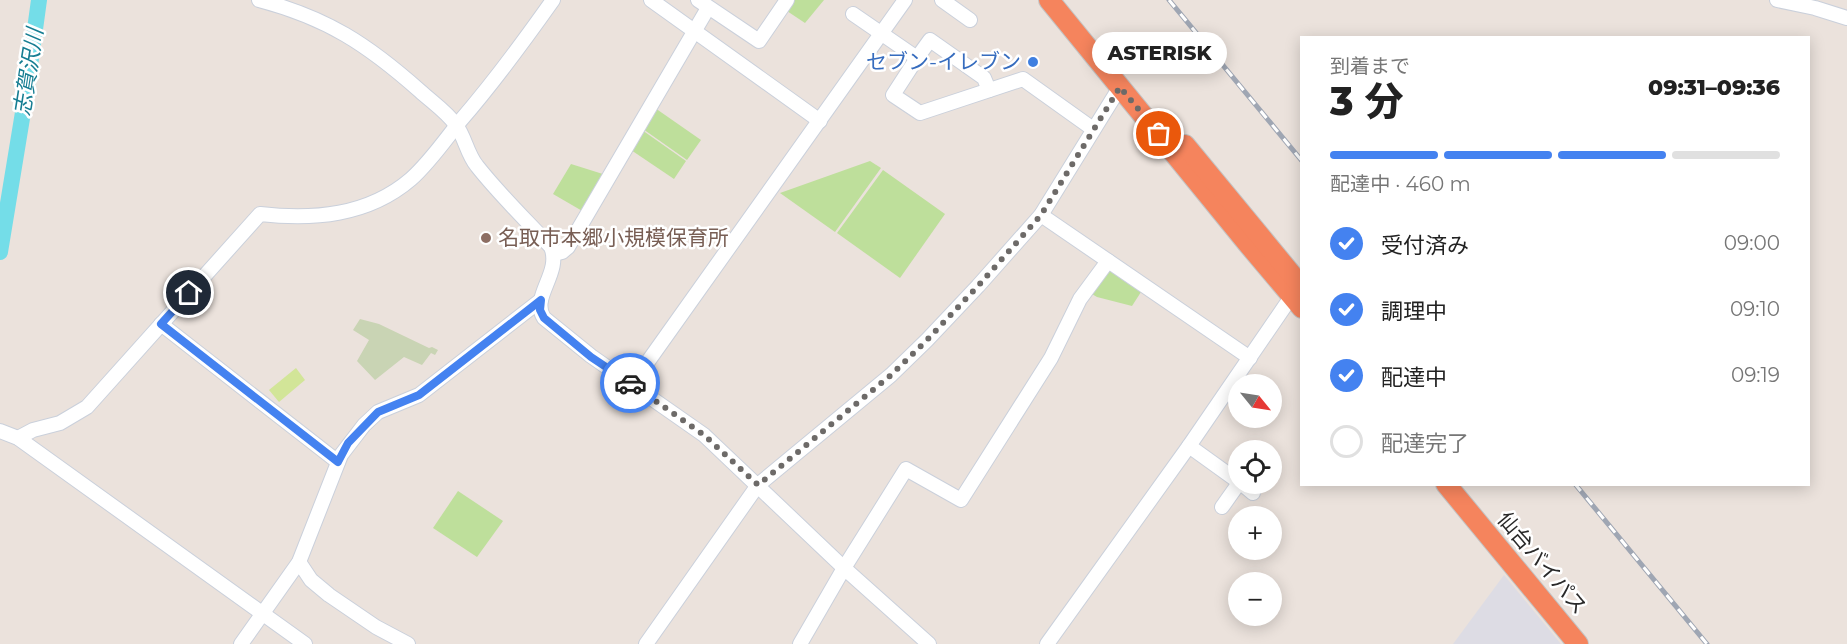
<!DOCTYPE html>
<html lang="ja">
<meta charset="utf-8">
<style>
body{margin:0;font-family:Montserrat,"Noto Sans JP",sans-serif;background:#f2f2f2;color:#222;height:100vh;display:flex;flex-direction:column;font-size:22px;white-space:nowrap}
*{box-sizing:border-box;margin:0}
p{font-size:20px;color:#767676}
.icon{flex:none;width:33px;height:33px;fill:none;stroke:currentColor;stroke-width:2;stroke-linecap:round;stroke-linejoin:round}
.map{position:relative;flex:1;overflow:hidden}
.panel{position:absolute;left:1300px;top:36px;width:510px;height:450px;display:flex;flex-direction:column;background:#fff;border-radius:0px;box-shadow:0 3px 15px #0003}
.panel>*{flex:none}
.needle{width:39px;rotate:120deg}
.fabs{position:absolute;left:1228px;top:374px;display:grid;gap:12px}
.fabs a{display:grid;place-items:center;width:54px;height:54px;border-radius:50%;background:#fff;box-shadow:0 3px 15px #0003;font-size:30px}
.pin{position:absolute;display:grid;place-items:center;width:51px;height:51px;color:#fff;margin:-26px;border:3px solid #fff;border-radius:50%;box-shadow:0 2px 6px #0007}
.courier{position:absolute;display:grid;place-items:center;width:60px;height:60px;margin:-30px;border:4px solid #4482f0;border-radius:50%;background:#fff;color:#222;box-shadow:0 2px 8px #0007}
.bubble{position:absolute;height:42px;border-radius:21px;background:#fff;box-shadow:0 3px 15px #0003;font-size:20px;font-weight:800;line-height:42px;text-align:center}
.overview em{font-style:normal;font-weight:800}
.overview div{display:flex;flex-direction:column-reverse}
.overview{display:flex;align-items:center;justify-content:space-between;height:102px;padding:0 30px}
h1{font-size:39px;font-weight:800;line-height:45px}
.bar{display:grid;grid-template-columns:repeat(4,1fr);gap:9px 6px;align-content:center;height:72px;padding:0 30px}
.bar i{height:8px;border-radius:4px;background:#e0e0e0}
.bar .current{background:#4482f0}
.bar p{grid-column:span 4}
ol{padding:0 30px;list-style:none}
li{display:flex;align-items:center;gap:18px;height:66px}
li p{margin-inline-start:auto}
li .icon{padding:6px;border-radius:50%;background:#4482f0;color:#fff;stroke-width:4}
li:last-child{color:#767676}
li i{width:33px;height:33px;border:3px solid #e0e0e0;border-radius:50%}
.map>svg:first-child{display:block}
.industrial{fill:#dddce4}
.green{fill:#bedf9b}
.cemetery{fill:#c9d4b4}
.pitch{fill:#d2e598}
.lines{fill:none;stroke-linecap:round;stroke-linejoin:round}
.river{stroke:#74dde8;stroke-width:16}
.minor-casing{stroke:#cad0db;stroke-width:16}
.highway-casing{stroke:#c3c3c3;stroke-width:22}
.minor{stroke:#fff;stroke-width:14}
.highway{stroke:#f5845d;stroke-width:20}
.rail-casing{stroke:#9fa6b3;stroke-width:5}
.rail{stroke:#fff;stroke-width:3;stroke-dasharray:9;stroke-linecap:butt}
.done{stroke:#6d6a68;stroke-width:6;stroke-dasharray:0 10.8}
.route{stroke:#4482f0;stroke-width:8}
.shop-dot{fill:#3f7fe0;stroke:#fff;stroke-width:2}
.education-dot{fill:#8d6e63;stroke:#fff;stroke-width:2}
.labels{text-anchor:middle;stroke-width:5;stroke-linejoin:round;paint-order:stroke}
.shop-label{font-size:21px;fill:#366cbe;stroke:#fff;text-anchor:end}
.education-label{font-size:21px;fill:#785e54;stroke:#fff;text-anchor:start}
.street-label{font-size:21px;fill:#292929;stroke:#fff}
.water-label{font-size:22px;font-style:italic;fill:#157d92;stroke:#fff}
</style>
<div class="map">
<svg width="1847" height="644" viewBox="0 0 1847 644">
<rect width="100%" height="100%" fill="#ebe2dc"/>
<!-- industrial -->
<path class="industrial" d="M 1504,575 L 1561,644 L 1453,644 Z"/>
<!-- green -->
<g class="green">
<path d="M 795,0 L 824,0 L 805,23 L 787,11 Z"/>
<path d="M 655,108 L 701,140 L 687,160 L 643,129 Z"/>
<path d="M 642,130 L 686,161 L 674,179 L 631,150 Z"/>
<path d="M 870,161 L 881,168 L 835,232 L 780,193 Z"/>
<path d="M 571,164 L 606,175 L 584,212 L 553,194 Z"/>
<path d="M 883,170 L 945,214 L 900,278 L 837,233 Z"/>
<path d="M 1110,270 L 1141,292 L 1132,306 L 1097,297 L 1092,294 Z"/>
<path d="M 458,491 L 503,521 L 477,557 L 433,528 Z"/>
</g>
<!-- cemetery -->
<path class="cemetery" d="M 360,319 L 379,324 L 429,348 L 432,347 L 438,350 L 435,355 L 431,353 L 422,365 L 404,357 L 375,380 L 357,361 L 369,340 L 353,330 Z"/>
<!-- pitch -->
<path class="pitch" d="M 296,368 L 305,380 L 279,402 L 269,390 Z"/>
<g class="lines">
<!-- river -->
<path class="river" d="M 0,252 L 27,88 L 39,0"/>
<!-- minor casing -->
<g class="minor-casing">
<g id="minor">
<path d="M 259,0 C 327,18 367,44 420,91 C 432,102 447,112 456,125 C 465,137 467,154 477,166 C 499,194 526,220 551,247 C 562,273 530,297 544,318 L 591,356 L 704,435 L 844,568 L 929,644"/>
<path d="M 651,0 L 820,121"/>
<path d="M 698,0 L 759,41 L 787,0"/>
<path d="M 942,0 L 970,20"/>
<path d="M 1777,0 L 1815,8 L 1847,18"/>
<path d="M 853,14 L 917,58 L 893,95 L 920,113 L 1023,79 L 1093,129"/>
<path d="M 917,58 L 930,40 L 984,78 L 989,90"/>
<path d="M 1041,215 L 1250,358"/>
<path d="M 554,254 L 562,252 L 568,247 L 708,8"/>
<path d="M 161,324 L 338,462"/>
<path d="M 632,384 L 905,0"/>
<path d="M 0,431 L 18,438 L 305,644"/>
<path d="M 18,438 L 33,430 L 60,423 L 87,407 L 260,214 C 313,220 368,216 411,179 C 430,162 445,140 461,120 C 494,82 524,41 553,0"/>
<path d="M 1189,446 L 1239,482"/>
<path d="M 1241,483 L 1253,493"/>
<path d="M 1222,507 L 1239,483"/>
<path d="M 299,562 L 311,580 L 329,595 L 376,627 L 408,644"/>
<path d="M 241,644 L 299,562 L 341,455 L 364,425 L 378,412 L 419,395 L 541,300"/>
<path d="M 646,644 L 758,485 L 891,375 L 927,340 L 978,286 L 1041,215 L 1120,87"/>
<path d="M 800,644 L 844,568 L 906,469 L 961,500 L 1051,358 L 1080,299 L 1108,261"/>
<path d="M 1047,644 L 1189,446 L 1287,303 L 1298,292"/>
</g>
</g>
<!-- highway casing -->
<g class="highway-casing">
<g id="highway">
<path d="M 1049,0 L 1248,244 L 1302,308"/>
<path d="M 1185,145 L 1302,287"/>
<path d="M 1446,484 L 1578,644"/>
</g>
</g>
<!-- minor -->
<use href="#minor" class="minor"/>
<!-- highway -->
<use href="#highway" class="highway"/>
<!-- rail casing -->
<g class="rail-casing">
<g id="rail">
<path d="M 1169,0 L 1302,161"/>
<path d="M 1575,484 L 1707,644"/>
</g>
</g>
<!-- rail -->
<use href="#rail" class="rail"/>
</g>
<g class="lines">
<!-- done -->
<path class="done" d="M 630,383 L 704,435 L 758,485 L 891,375 L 927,340 L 978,286 L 1041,215 L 1120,87 L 1159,134"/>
<!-- route -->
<path class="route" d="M 189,293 L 161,324 L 338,462 L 348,443 L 378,412 L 419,395 L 541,300 L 540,310 L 544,318 L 591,357 L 630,383"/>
</g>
<!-- markers -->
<circle class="shop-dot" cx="1033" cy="62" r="6"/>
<circle class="education-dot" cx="486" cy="238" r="6"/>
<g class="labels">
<!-- shop labels -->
<g class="shop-label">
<text x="1021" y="69">セブン-イレブン</text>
</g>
<!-- education labels -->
<g class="education-label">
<text x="498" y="245">名取市本郷小規模保育所</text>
</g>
<!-- street labels -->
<g class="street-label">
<text transform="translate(1542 563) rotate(50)" y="7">仙台バイパス</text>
</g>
<!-- water labels -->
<g class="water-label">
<text transform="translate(28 72) rotate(-81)" y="8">志賀沢川</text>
</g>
</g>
</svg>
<div class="fabs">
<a><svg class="needle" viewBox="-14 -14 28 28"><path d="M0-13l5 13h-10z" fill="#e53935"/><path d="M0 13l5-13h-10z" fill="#767676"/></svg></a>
<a><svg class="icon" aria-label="locate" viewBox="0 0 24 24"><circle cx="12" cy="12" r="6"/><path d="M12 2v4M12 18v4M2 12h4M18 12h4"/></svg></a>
<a>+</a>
<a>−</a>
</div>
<div class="pin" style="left:1159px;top:134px;background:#ea580c"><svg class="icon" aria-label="bag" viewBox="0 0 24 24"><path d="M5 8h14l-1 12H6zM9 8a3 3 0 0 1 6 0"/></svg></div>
<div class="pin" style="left:189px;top:293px;background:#1f2937"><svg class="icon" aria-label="home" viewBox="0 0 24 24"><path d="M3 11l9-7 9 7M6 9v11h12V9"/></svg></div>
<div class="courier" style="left:630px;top:383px"><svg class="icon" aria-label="car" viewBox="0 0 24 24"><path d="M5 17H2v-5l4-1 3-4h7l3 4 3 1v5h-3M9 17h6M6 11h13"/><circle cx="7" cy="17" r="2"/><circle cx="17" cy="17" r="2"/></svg></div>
<div class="bubble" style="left:1092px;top:32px;width:135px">ASTERISK</div>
<section class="panel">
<div class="overview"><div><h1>3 分</h1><p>到着まで</p></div><em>09:31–09:36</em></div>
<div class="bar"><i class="current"></i><i class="current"></i><i class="current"></i><i></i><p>配達中 · 460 m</p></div>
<ol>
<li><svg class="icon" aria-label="check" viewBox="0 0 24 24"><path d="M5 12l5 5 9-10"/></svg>受付済み<p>09:00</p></li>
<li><svg class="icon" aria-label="check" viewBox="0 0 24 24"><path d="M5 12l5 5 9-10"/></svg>調理中<p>09:10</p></li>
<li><svg class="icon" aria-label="check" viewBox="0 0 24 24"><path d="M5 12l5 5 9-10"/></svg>配達中<p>09:19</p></li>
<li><i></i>配達完了</li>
</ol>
</section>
</div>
